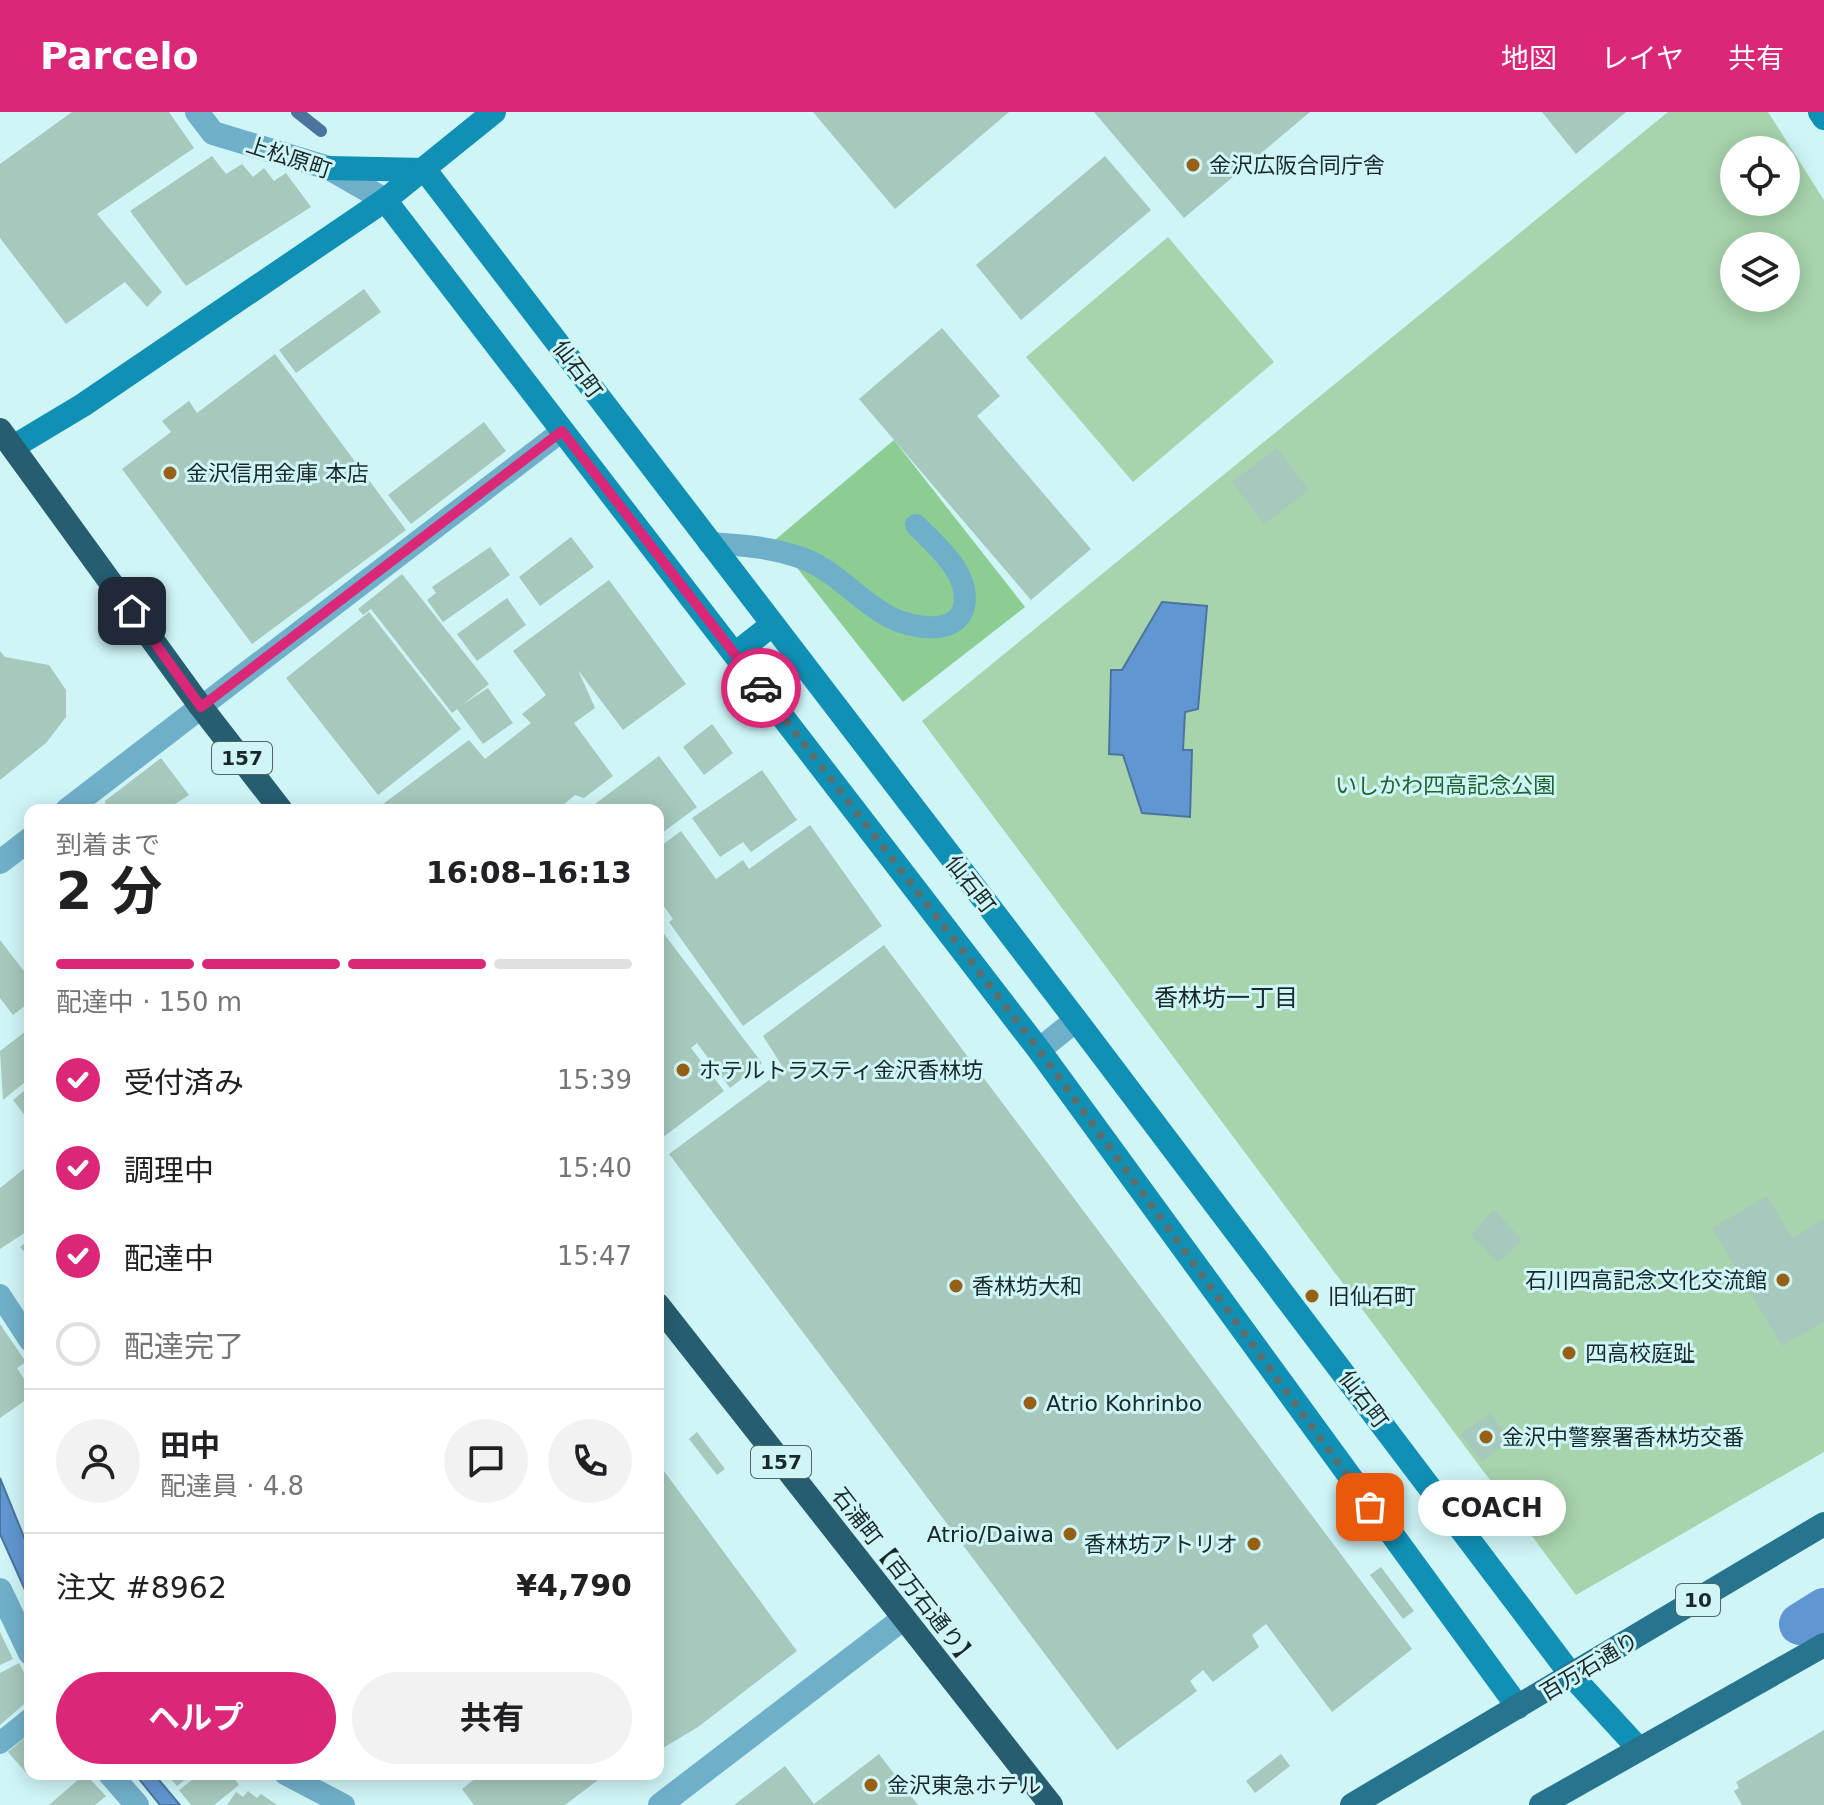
<!DOCTYPE html>
<html lang="ja">
<meta charset="utf-8">
<style>
body{margin:0;font-family:"DejaVu Sans","Noto Sans JP",sans-serif;background:#f2f2f2;color:#202124;height:100vh;display:flex;flex-direction:column;font-size:30px;white-space:nowrap}
*{box-sizing:border-box;margin:0}
p{font-size:26px;color:#757577}
.icon{flex:none;width:44px;height:44px;fill:none;stroke:currentColor;stroke-width:2;stroke-linecap:round;stroke-linejoin:round}
.map{position:relative;flex:1;overflow:hidden}
.drawer{position:absolute;left:24px;top:692px;width:640px;height:976px;display:flex;flex-direction:column;background:#fff;border-radius:16px;box-shadow:0 4px 20px #0003}
.drawer>*{flex:none}
.buttons{position:absolute;left:1720px;top:24px;display:grid;gap:16px}
.buttons a{display:grid;place-items:center;width:80px;height:80px;border-radius:50%;background:#fff;box-shadow:0 4px 20px #0003;font-size:40px}
.pin{position:absolute;display:grid;place-items:center;width:68px;height:68px;color:#fff;margin:-34px;border-radius:16px;box-shadow:0 4px 12px #0006}
.courier{position:absolute;display:grid;place-items:center;width:80px;height:80px;margin:-40px;border:6px solid #db2777;border-radius:50%;background:#fff;color:#222;box-shadow:0 2px 10px #0007}
.bubble{position:absolute;height:56px;border-radius:28px;background:#fff;box-shadow:0 4px 20px #0003;font-size:26px;font-weight:700;line-height:56px;text-align:center}
.head em{font-style:normal;font-weight:700}
.head div{display:flex;flex-direction:column-reverse}
.head{display:flex;align-items:center;justify-content:space-between;height:136px;padding:0 32px}
h1{font-size:52px;font-weight:700;line-height:60px}
.bar{display:grid;grid-template-columns:repeat(4,1fr);gap:12px 8px;align-content:center;height:96px;padding:0 32px}
.bar i{height:10px;border-radius:6px;background:#e0e0e0}
.bar .selected{background:#db2777}
.bar p{grid-column:span 4}
.line{display:flex;align-items:center;gap:20px;padding:0 32px;border-top:2px solid #e0e0e0}
.line div{flex:1}
.round{display:grid;place-items:center;flex:none;width:84px;height:84px;border-radius:42px;background:#f2f2f2}
ol{padding:0 32px;list-style:none}
li{display:flex;align-items:center;gap:24px;height:88px}
li p{margin-inline-start:auto}
li .icon{padding:8px;border-radius:50%;background:#db2777;color:#fff;stroke-width:4}
li:last-child{color:#757577}
li i{width:44px;height:44px;border:4px solid #e0e0e0;border-radius:50%}
.cta{display:flex;gap:16px;margin-top:auto;padding:16px 32px}
.cta a{flex:1;height:92px;border-radius:48px;background:#db2777;color:#fff;font-size:32px;font-weight:700;line-height:92px;text-align:center}
.cta a+a{background:#f2f2f2;color:#202124}
header{display:flex;align-items:center;gap:48px;box-sizing:border-box;height:112px;padding:0 40px;background:#db2777;color:#fff}
header strong{font-size:38px}
nav{display:flex;gap:44px;margin-inline-start:auto;font-size:28px}
.map>svg:first-child{display:block}
.green{fill:#a7d4ac;fill-rule:evenodd}
.forest{fill:#8bcd93}
.water{fill:#6096d1;stroke:#4b759e;stroke-width:2}
.lines{fill:none;stroke-linecap:round;stroke-linejoin:round}
.stream{stroke:#4b759e;stroke-width:12}
.canal{stroke:#6096d1;stroke-width:42}
.building{fill:#a6c8bd}
.lane{stroke:#70afc9;stroke-width:22}
.street{stroke:#70afc9;stroke-width:24}
.secondary{stroke:#1190b6;stroke-width:24}
.primary{stroke:#27748f;stroke-width:24}
.highway{stroke:#265d71;stroke-width:24}
.done{stroke:#597070;stroke-width:8;stroke-dasharray:0 14.4}
.route{stroke:#db2777;stroke-width:10}
.poi-dot{fill:#966117;stroke:#cff5f7;stroke-width:3}
.labels{text-anchor:middle;stroke-width:6;stroke-linejoin:round;paint-order:stroke}
.shield{fill:#cff5f7;stroke:#506666;stroke-width:2}
.shield-label{font-size:20px;font-weight:bold;fill:#192828}
.street-label{font-size:22px;fill:#192828;stroke:#cff5f7}
.poi-label{font-size:22px;fill:#192828;stroke:#cff5f7;text-anchor:start}
.park-label{font-size:22px;fill:#1f642e;stroke:#cff5f7}
.neighbourhood-label{font-size:24px;fill:#192828;stroke:#cff5f7}
</style>
<header>
<strong>Parcelo</strong>
<nav><a>地図</a><a>レイヤ</a><a>共有</a></nav>
</header>
<div class="map">
<svg width="1824" height="1693" viewBox="0 0 1824 1693">
<rect width="100%" height="100%" fill="#cff5f7"/>
<!-- green -->
<g class="green">
<path d="M 1668,0 L 1768,0 L 1824,88 L 1824,1340 L 1576,1483 L 922,609 ZM 1734,38 L 1786,38 L 1786,90 L 1734,90 ZM 1734,134 L 1786,134 L 1786,186 L 1734,186 Z"/>
<path d="M 1168,125 L 1274,250 L 1133,370 L 1026,245 Z"/>
</g>
<!-- forest -->
<path class="forest" d="M 894,328 L 1025,495 L 903,590 L 775,428 Z"/>
<!-- water -->
<g class="water">
<path d="M 1162,490 L 1207,494 L 1198,597 L 1185,600 L 1183,638 L 1192,638 L 1190,705 L 1142,701 L 1123,643 L 1109,642 L 1111,558 L 1122,558 Z"/>
<path d="M 0,1366 L 30,1440 L 30,1489 L 0,1422 Z"/>
<path d="M 135,1662 L 154,1662 L 180,1693 L 160,1693 Z"/>
</g>
<g class="lines">
<!-- stream -->
<path class="stream" d="M 297,0 L 321,19"/>
<!-- canal -->
<path class="canal" d="M 1800,1512 L 1824,1497"/>
</g>
<!-- building -->
<g class="building">
<path d="M 72,0 L 169,0 L 194,36 L 97,102 L 162,180 L 147,195 L 125,170 L 66,212 L 0,126 L 0,52 Z"/>
<path d="M 813,0 L 1009,0 L 895,97 Z"/>
<path d="M 1094,0 L 1310,0 L 1184,106 Z"/>
<path d="M 1542,0 L 1626,0 L 1576,42 Z"/>
<path d="M 212,44 L 226,62 L 242,52 L 253,65 L 264,56 L 274,69 L 286,61 L 311,95 L 186,174 L 130,99 Z"/>
<path d="M 1105,44 L 1151,98 L 1021,208 L 976,153 Z"/>
<path d="M 364,177 L 381,200 L 296,261 L 279,238 Z"/>
<path d="M 942,216 L 1000,284 L 977,304 L 1091,437 L 1031,488 L 859,287 Z"/>
<path d="M 275,242 L 406,418 L 252,532 L 122,357 L 171,320 L 162,309 L 189,289 L 197,301 Z"/>
<path d="M 484,310 L 506,339 L 411,412 L 388,383 Z"/>
<path d="M 1277,336 L 1309,378 L 1264,412 L 1232,370 Z"/>
<path d="M 571,425 L 594,455 L 540,494 L 519,465 Z"/>
<path d="M 490,435 L 510,463 L 443,510 L 427,488 L 436,481 L 432,475 Z"/>
<path d="M 402,462 L 489,572 L 462,593 L 488,576 L 513,611 L 483,632 L 457,597 L 452,601 L 371,497 L 363,503 L 358,497 Z"/>
<path d="M 609,468 L 686,572 L 623,618 L 578,558 L 595,596 L 574,611 L 613,664 L 584,686 L 575,683 L 557,698 L 375,698 L 469,628 L 485,647 L 531,611 L 522,602 L 546,583 L 513,539 Z"/>
<path d="M 507,486 L 526,513 L 477,549 L 457,522 Z"/>
<path d="M 369,500 L 461,617 L 378,683 L 286,566 Z"/>
<path d="M 0,539 L 5,545 L 49,553 L 66,578 L 66,605 L 46,631 L 0,668 Z"/>
<path d="M 712,612 L 733,641 L 704,663 L 683,635 Z"/>
<path d="M 659,644 L 697,695 L 658,724 L 658,698 L 587,698 Z"/>
<path d="M 161,646 L 189,683 L 175,692 L 180,698 L 106,698 L 105,689 Z"/>
<path d="M 762,658 L 797,708 L 751,740 L 743,730 L 720,745 L 692,706 Z"/>
<path d="M 810,713 L 882,814 L 743,914 L 669,810 L 673,807 L 658,786 L 658,757 L 663,754 L 658,747 L 658,736 L 681,719 L 716,767 L 743,748 L 749,757 Z"/>
<path d="M 658,814 L 762,951 L 730,976 L 697,931 L 691,936 L 724,979 L 658,1029 Z"/>
<path d="M 0,828 L 30,867 L 30,890 L 13,903 L 0,886 Z"/>
<path d="M 884,833 L 1412,1537 L 1332,1600 L 1266,1512 L 1252,1523 L 1259,1535 L 1213,1570 L 1203,1558 L 1190,1569 L 1197,1579 L 1117,1638 L 669,1042 L 784,957 L 763,924 Z"/>
<path d="M 30,916 L 30,966 L 3,988 L 0,939 Z"/>
<path d="M 30,974 L 30,1010 L 13,988 Z"/>
<path d="M 30,1052 L 30,1125 L 26,1120 L 0,1137 L 0,1076 Z"/>
<path d="M 1767,1084 L 1792,1126 L 1824,1107 L 1824,1210 L 1782,1234 L 1712,1116 Z"/>
<path d="M 1494,1098 L 1522,1128 L 1498,1151 L 1471,1123 Z"/>
<path d="M 30,1127 L 30,1146 L 20,1135 Z"/>
<path d="M 0,1212 L 26,1250 L 17,1256 L 26,1270 L 30,1268 L 30,1285 L 0,1306 Z"/>
<path d="M 1490,1301 L 1510,1328 L 1482,1350 L 1461,1322 Z"/>
<path d="M 697,1320 L 725,1357 L 717,1363 L 689,1327 Z"/>
<path d="M 658,1351 L 797,1539 L 698,1615 L 663,1636 L 658,1629 Z"/>
<path d="M 1534,1412 L 1546,1415 L 1544,1427 L 1531,1424 Z"/>
<path d="M 1381,1455 L 1414,1499 L 1403,1507 L 1370,1463 Z"/>
<path d="M 0,1520 L 13,1547 L 0,1553 Z"/>
<path d="M 19,1551 L 30,1572 L 30,1587 L 0,1613 L 0,1561 Z"/>
<path d="M 1824,1618 L 1824,1693 L 1742,1693 L 1734,1679 L 1739,1676 L 1736,1670 Z"/>
<path d="M 30,1621 L 30,1661 L 28,1663 L 8,1640 Z"/>
<path d="M 879,1642 L 918,1693 L 734,1693 L 785,1654 L 814,1692 Z"/>
<path d="M 1281,1642 L 1290,1654 L 1255,1681 L 1246,1669 Z"/>
<path d="M 85,1662 L 106,1684 L 95,1693 L 49,1693 Z"/>
<path d="M 167,1662 L 193,1662 L 177,1674 Z"/>
<path d="M 200,1662 L 231,1662 L 239,1673 L 214,1693 L 191,1693 L 179,1678 Z"/>
<path d="M 481,1662 L 606,1662 L 565,1693 L 474,1693 L 462,1677 Z"/>
<path d="M 248,1679 L 257,1686 L 261,1682 L 277,1693 L 227,1693 L 236,1680 L 243,1685 Z"/>
</g>
<g class="lines">
<!-- lane -->
<g class="lane">
<path d="M 709,431 C 741,433 769,435 799,445 C 852,463 874,519 938,515 C 951,514 962,506 964,494 C 971,461 935,433 916,413"/>
<path d="M 201,595 L 562,319"/>
<path d="M 0,1183 L 30,1229"/>
<path d="M 0,1631 L 30,1607"/>
<path d="M 285,1662 L 344,1693"/>
</g>
<!-- street -->
<g class="street">
<path d="M 197,0 L 213,21 L 329,56 L 385,88"/>
<path d="M 67,698 L 201,595"/>
<path d="M 0,750 L 30,727"/>
<path d="M 1039,938 L 1076,908"/>
<path d="M 0,1478 L 30,1541"/>
<path d="M 110,1662 L 137,1693"/>
<path d="M 660,1693 L 904,1506"/>
</g>
<!-- secondary -->
<g class="secondary">
<path d="M 1820,0 L 1824,6"/>
<path d="M 329,56 L 425,58 L 1076,908 L 1572,1564 L 1639,1637"/>
<path d="M 385,88 L 1039,938 L 1518,1595"/>
<path d="M 13,335 L 83,293 L 385,88 L 494,0"/>
<path d="M 735,542 L 772,513"/>
</g>
<!-- primary -->
<g class="primary">
<path d="M 1352,1693 L 1824,1412"/>
<path d="M 1541,1693 L 1824,1533"/>
</g>
<!-- highway -->
<g class="highway">
<path d="M 0,318 L 201,595 L 281,698"/>
<path d="M 658,1193 L 1051,1693"/>
</g>
</g>
<g class="lines">
<!-- done -->
<path class="done" d="M 761,576 L 1039,938 L 1370,1395"/>
<!-- route -->
<path class="route" d="M 132,499 L 201,595 L 562,319 L 761,576"/>
</g>
<!-- markers -->
<g class="poi-dot">
<circle cx="1193" cy="53" r="8"/>
<circle cx="170" cy="361" r="8"/>
<circle cx="683" cy="958" r="8"/>
<circle cx="1783" cy="1168" r="8"/>
<circle cx="956" cy="1174" r="8"/>
<circle cx="1312" cy="1184" r="8"/>
<circle cx="1569" cy="1241" r="8"/>
<circle cx="1030" cy="1291" r="8"/>
<circle cx="1486" cy="1325" r="8"/>
<circle cx="1070" cy="1422" r="8"/>
<circle cx="1254" cy="1432" r="8"/>
<circle cx="871" cy="1673" r="8"/>
</g>
<g class="labels">
<!-- shield labels -->
<g class="shield">
<rect x="212" y="630" width="60" height="32" rx="6"/>
<rect x="751" y="1334" width="60" height="32" rx="6"/>
<rect x="1676" y="1472" width="44" height="32" rx="6"/>
</g>
<g class="shield-label">
<text x="242" y="653">157</text>
<text x="781" y="1357">157</text>
<text x="1698" y="1495">10</text>
</g>
<!-- street labels -->
<g class="street-label">
<text transform="translate(289 45) rotate(18)" y="8">上松原町</text>
<text transform="translate(578 257) rotate(53)" y="8">仙石町</text>
<text transform="translate(971 772) rotate(52)" y="8">仙石町</text>
<text transform="translate(1364 1287) rotate(53)" y="8">仙石町</text>
<text transform="translate(905 1465) rotate(52)" y="8">石浦町【百万石通り】</text>
<text transform="translate(1589 1554) rotate(-31)" y="8">百万石通り</text>
</g>
<!-- poi labels -->
<g class="poi-label">
<text x="1209" y="61">金沢広阪合同庁舎</text>
<text x="186" y="369">金沢信用金庫 本店</text>
<text x="699" y="966">ホテルトラスティ金沢香林坊</text>
<text x="1767" y="1176" text-anchor="end">石川四高記念文化交流館</text>
<text x="972" y="1182">香林坊大和</text>
<text x="1328" y="1192">旧仙石町</text>
<text x="1585" y="1249">四高校庭趾</text>
<text x="1046" y="1299">Atrio Kohrinbo</text>
<text x="1502" y="1333">金沢中警察署香林坊交番</text>
<text x="1054" y="1430" text-anchor="end">Atrio/Daiwa</text>
<text x="1238" y="1440" text-anchor="end">香林坊アトリオ</text>
<text x="887" y="1681">金沢東急ホテル</text>
</g>
<!-- park labels -->
<g class="park-label">
<text x="1445" y="681">いしかわ四高記念公園</text>
</g>
<!-- neighbourhood labels -->
<g class="neighbourhood-label">
<text x="1226" y="894">香林坊一丁目</text>
</g>
</g>
</svg>
<div class="buttons">
<a><svg class="icon" aria-label="locate" viewBox="0 0 24 24"><circle cx="12" cy="12" r="6"/><path d="M12 2v4M12 18v4M2 12h4M18 12h4"/></svg></a>
<a><svg class="icon" aria-label="layers" viewBox="0 0 24 24"><path d="M12 4l9 5-9 5-9-5zM3 14l9 5 9-5"/></svg></a>
</div>
<div class="pin" style="left:1370px;top:1395px;background:#ea580c"><svg class="icon" aria-label="bag" viewBox="0 0 24 24"><path d="M5 8h14l-1 12H6zM9 8a3 3 0 0 1 6 0"/></svg></div>
<div class="pin" style="left:132px;top:499px;background:#1f2937"><svg class="icon" aria-label="home" viewBox="0 0 24 24"><path d="M3 11l9-7 9 7M6 9v11h12V9"/></svg></div>
<div class="courier" style="left:761px;top:576px"><svg class="icon" aria-label="car" viewBox="0 0 24 24"><path d="M5 17H2v-5l4-1 3-4h7l3 4 3 1v5h-3M9 17h6M6 11h13"/><circle cx="7" cy="17" r="2"/><circle cx="17" cy="17" r="2"/></svg></div>
<div class="bubble" style="left:1418px;top:1368px;width:148px">COACH</div>
<section class="drawer">
<div class="head"><div><h1>2 分</h1><p>到着まで</p></div><em>16:08–16:13</em></div>
<div class="bar"><i class="selected"></i><i class="selected"></i><i class="selected"></i><i></i><p>配達中 · 150 m</p></div>
<ol>
<li><svg class="icon" aria-label="check" viewBox="0 0 24 24"><path d="M5 12l5 5 9-10"/></svg>受付済み<p>15:39</p></li>
<li><svg class="icon" aria-label="check" viewBox="0 0 24 24"><path d="M5 12l5 5 9-10"/></svg>調理中<p>15:40</p></li>
<li><svg class="icon" aria-label="check" viewBox="0 0 24 24"><path d="M5 12l5 5 9-10"/></svg>配達中<p>15:47</p></li>
<li><i></i>配達完了</li>
</ol>
<div class="line" style="height:144px"><a class="round"><svg class="icon" aria-label="person" viewBox="0 0 24 24"><circle cx="12" cy="8" r="4"/><path d="M4 21q1-7 8-7t8 7"/></svg></a><div><b>田中</b><p>配達員 · 4.8</p></div><a class="round"><svg class="icon" aria-label="chat" viewBox="0 0 24 24"><path d="M4 5h16v11H9l-5 4z"/></svg></a><a class="round"><svg class="icon" aria-label="phone" viewBox="0 0 24 24"><path d="M5 4h4l2 5-3 2q2 4 5 5l2-3 5 2v4C11 20 4 13 5 4z"/></svg></a></div>
<div class="line" style="height:104px"><div>注文 #8962</div><b>¥4,790</b></div>
<div class="cta"><a>ヘルプ</a><a>共有</a></div>
</section>
</div>
